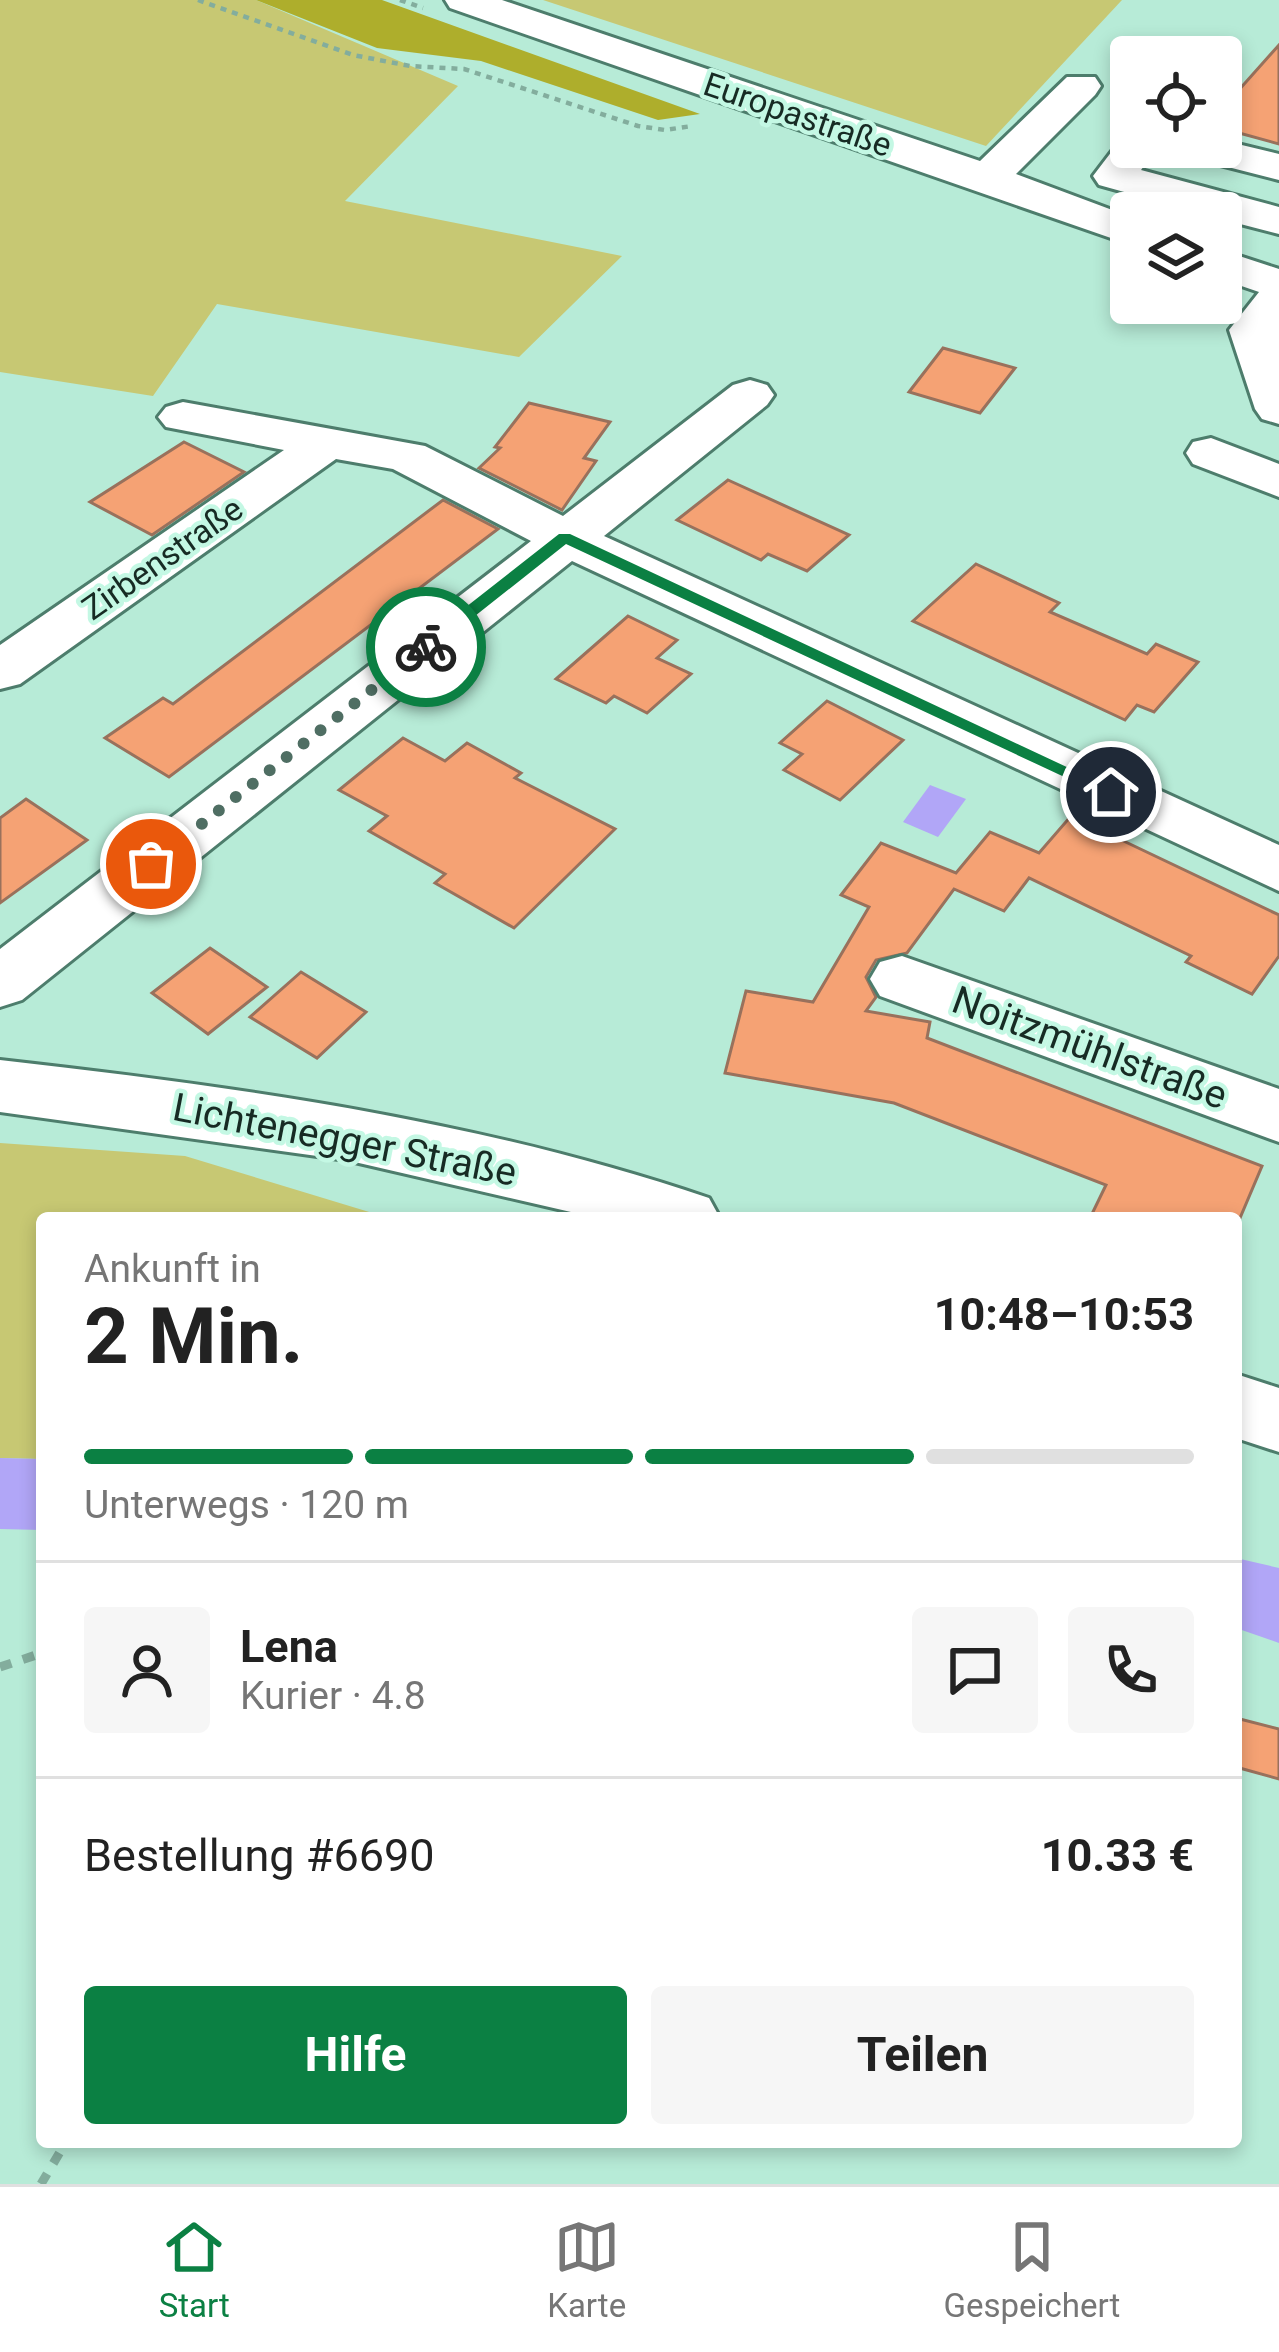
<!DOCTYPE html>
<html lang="de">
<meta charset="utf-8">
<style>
body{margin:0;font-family:Roboto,sans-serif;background:#f6f6f6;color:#222;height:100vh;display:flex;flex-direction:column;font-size:45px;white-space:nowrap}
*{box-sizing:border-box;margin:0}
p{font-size:39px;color:#767676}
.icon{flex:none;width:66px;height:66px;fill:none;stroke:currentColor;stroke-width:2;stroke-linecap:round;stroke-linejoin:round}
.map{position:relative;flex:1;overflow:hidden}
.side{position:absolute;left:36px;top:1212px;width:1206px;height:936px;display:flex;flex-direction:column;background:#fff;border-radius:12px;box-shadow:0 6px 18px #0003}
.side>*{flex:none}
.tools{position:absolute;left:1110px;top:36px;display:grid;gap:24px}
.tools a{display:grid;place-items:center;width:132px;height:132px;border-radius:12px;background:#fff;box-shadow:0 6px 18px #0003;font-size:60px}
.pin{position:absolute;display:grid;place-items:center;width:102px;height:102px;color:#fff;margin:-51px;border:6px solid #fff;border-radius:50%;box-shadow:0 3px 12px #0007}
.courier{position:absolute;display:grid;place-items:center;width:120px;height:120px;margin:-60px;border:9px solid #0b8043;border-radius:50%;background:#fff;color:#222;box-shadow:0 3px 15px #0007}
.summary em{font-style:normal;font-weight:700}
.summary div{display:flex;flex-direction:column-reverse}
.summary{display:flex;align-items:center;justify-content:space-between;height:204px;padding:0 48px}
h1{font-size:78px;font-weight:700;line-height:90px}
.bar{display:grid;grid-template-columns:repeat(4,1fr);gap:18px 12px;align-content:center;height:144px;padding:0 48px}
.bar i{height:15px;border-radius:9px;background:#e0e0e0}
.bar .current{background:#0b8043}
.bar p{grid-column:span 4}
.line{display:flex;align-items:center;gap:30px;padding:0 48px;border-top:3px solid #e0e0e0}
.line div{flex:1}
.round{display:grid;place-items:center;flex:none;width:126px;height:126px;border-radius:12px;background:#f6f6f6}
.cta{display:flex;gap:24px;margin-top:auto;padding:24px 48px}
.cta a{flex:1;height:138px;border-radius:12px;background:#0b8043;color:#fff;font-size:48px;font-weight:700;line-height:138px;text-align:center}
.cta a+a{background:#f6f6f6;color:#222}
.menu{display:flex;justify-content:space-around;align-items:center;height:168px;border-top:3px solid #e0e0e0;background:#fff;font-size:33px;color:#767676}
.menu a{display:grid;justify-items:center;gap:6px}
.menu .current{color:#0b8043}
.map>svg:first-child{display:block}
.green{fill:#c7c873}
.forest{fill:#aeae2c}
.water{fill:#b1a6f7}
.building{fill:#f5a274;stroke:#99715c;stroke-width:3}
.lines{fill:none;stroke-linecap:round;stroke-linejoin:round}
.minor-casing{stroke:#4d7d6c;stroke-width:6}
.path-far1{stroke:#83ad9d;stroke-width:4.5;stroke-dasharray:6 6;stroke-linecap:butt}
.path{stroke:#83ad9d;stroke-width:9;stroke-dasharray:12 12;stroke-linecap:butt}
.minor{fill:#fff;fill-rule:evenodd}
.route{fill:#0b8043}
.done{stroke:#4f6e63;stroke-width:12;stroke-dasharray:0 21.6}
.labels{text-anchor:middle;stroke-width:9;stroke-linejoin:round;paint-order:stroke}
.far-street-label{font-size:33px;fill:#172b24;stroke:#c4f8e4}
.street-label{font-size:39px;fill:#172b24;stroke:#c4f8e4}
</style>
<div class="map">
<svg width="1279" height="2184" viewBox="0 0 1279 2184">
<rect width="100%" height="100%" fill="#b7ebd7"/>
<!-- green -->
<g class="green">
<path d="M 0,0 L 256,0 L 458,86 L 345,201 L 622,256 L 519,357 L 217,304 L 153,396 L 0,372 Z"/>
<path d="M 543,0 L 1122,0 L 986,146 Z"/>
<path d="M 0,1143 L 185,1156 L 389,1218 L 42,1218 L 42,1459 L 0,1458 Z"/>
</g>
<!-- forest -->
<path class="forest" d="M 256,0 L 382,0 L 700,114 L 658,120 L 481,61 L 377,48 Z"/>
<!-- water -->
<g class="water">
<path d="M 930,785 L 966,799 L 938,837 L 903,822 Z"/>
<path d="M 0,1458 L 42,1459 L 42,1530 L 0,1529 Z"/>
<path d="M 1236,1558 L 1279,1568 L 1279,1643 L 1236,1628 Z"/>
</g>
<!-- building -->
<g class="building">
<path d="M 1279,45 L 1279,144 L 1221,128 L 1221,110 Z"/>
<path d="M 943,348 L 1015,368 L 980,413 L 909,392 Z"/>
<path d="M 529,403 L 610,422 L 584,458 L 596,461 L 562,510 L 479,468 L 500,448 L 495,447 Z"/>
<path d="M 184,442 L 244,472 L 152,535 L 90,502 Z"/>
<path d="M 728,480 L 849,535 L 807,571 L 768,554 L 761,560 L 677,520 Z"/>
<path d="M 443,500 L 498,529 L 169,777 L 105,738 L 163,698 L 173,704 Z"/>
<path d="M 976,564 L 1059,603 L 1050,612 L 1147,654 L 1156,644 L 1198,662 L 1154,712 L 1137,705 L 1125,720 L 913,621 Z"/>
<path d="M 628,616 L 677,640 L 657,658 L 691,674 L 647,713 L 614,696 L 606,703 L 556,679 Z"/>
<path d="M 827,701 L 903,740 L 840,800 L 784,770 L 802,754 L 780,743 Z"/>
<path d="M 403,738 L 445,761 L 467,743 L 521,773 L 515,778 L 615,829 L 514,928 L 435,883 L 445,874 L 369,831 L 387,816 L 339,790 Z"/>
<path d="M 26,799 L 87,840 L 0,903 L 0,818 Z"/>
<path d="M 1071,816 L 1279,915 L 1279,956 L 1252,994 L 1186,962 L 1191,956 L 1029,878 L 1004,911 L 954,889 L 907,953 L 876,960 L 866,977 L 876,997 L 866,1011 L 930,1022 L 927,1038 L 1262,1166 L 1240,1218 L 1090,1218 L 1106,1185 L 894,1103 L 725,1073 L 746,991 L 813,1002 L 869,907 L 841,895 L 881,843 L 956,873 L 990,832 L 1039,853 Z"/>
<path d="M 210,948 L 267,987 L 208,1034 L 152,993 Z"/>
<path d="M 301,972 L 366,1012 L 317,1058 L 250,1017 Z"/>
<path d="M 1236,1718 L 1279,1729 L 1279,1779 L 1236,1767 Z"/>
</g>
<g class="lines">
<!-- minor casing -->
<g class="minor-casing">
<g id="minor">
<path d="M 445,0 L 502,0 L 980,161 L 1067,77 L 1095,77 L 1101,86 L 1095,95 L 1016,174 L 1131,217 L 1131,245 L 450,8 Z"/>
<path d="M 1131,136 L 1131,147 L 1158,147 L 1141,170 L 1279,207 L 1279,234 L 1221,219 L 1221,213 L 1200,213 L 1099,185 L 1093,176 L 1122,138 Z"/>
<path d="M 1221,140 L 1279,154 L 1279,180 L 1185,156 L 1179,147 L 1221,147 Z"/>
<path d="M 1221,250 L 1279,269 L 1279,424 L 1262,419 L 1255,409 L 1229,330 L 1259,292 L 1221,279 Z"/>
<path d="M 750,380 L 767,385 L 774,395 L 767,405 L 604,536 L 1279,845 L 1279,891 L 572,561 L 22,1000 L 0,1007 L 0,949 L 531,541 L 393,469 L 336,459 L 20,684 L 0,689 L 0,645 L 284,450 L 166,427 L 158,417 L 166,407 L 183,402 L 425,446 L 563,516 L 733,385 Z"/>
<path d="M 1211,438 L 1279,464 L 1279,497 L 1193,464 L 1186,453 L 1193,442 Z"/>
<path d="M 902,956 L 1279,1089 L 1279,1142 L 880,996 L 870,979 L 880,962 Z"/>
<path d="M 0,1060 C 240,1087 479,1120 709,1198 L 720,1218 L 597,1218 L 346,1160 L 0,1112 Z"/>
<path d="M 1236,1374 L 1279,1388 L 1279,1452 L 1236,1438 Z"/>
</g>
</g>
<!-- path-far1 -->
<g class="path-far1">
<path d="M 198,0 L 353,55 L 410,66 L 464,69 L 638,126 L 665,130 L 692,126"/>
<path d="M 400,0 L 423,8"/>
</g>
<!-- path -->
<g class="path">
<path d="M 0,1667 L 42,1653"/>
<path d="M 41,2184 L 66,2142"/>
</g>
<!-- minor -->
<use href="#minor" class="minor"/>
</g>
<!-- route -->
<path class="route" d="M 559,534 L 570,534 L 1120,792 L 1105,796 L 566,544 L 432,650 L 420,650 L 420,643 Z"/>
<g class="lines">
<!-- done -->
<path class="done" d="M 151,864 L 426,647"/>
</g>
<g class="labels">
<!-- far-street labels -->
<g class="far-street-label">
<text transform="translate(798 114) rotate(19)" y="12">Europastraße</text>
<text transform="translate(162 558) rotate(-35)" y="12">Zirbenstraße</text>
</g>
<!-- street labels -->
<g class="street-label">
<text transform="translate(1090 1047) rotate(20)" y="14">Noitzmühlstraße</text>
<text transform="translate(345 1139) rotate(11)" y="14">Lichtenegger Straße</text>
</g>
</g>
</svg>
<div class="tools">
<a><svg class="icon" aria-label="locate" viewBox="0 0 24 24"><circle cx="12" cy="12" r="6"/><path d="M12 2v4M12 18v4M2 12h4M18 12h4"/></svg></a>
<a><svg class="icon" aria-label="layers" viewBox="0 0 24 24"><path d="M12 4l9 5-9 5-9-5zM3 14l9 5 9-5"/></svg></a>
</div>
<div class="pin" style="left:151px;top:864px;background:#ea580c"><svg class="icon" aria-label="bag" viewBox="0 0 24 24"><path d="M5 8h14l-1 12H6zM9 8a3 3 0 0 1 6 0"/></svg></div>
<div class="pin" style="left:1111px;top:792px;background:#1f2937"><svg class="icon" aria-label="home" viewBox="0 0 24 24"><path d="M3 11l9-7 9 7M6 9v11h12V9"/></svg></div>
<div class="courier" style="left:426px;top:647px"><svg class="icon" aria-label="bike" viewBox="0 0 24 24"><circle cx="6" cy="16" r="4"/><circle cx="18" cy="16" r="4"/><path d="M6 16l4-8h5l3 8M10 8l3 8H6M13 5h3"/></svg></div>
<section class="side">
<div class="summary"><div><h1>2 Min.</h1><p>Ankunft in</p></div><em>10:48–10:53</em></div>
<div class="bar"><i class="current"></i><i class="current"></i><i class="current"></i><i></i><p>Unterwegs · 120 m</p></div>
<div class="line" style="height:216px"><a class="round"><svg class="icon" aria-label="person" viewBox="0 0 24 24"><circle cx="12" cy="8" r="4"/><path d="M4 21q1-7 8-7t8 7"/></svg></a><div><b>Lena</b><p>Kurier · 4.8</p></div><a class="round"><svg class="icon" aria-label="chat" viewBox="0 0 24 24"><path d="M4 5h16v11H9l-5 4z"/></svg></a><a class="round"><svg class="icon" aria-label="phone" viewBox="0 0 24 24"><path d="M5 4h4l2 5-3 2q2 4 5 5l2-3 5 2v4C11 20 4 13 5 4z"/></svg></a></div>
<div class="line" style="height:156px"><div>Bestellung #6690</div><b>10.33 €</b></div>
<div class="cta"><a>Hilfe</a><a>Teilen</a></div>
</section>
</div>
<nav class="menu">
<a class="current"><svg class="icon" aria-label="home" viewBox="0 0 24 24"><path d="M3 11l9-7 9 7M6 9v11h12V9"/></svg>Start</a>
<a><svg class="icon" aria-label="map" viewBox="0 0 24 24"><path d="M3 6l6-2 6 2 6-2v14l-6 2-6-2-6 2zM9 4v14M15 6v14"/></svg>Karte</a>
<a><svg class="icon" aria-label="saved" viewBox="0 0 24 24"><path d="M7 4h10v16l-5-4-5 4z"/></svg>Gespeichert</a>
</nav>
